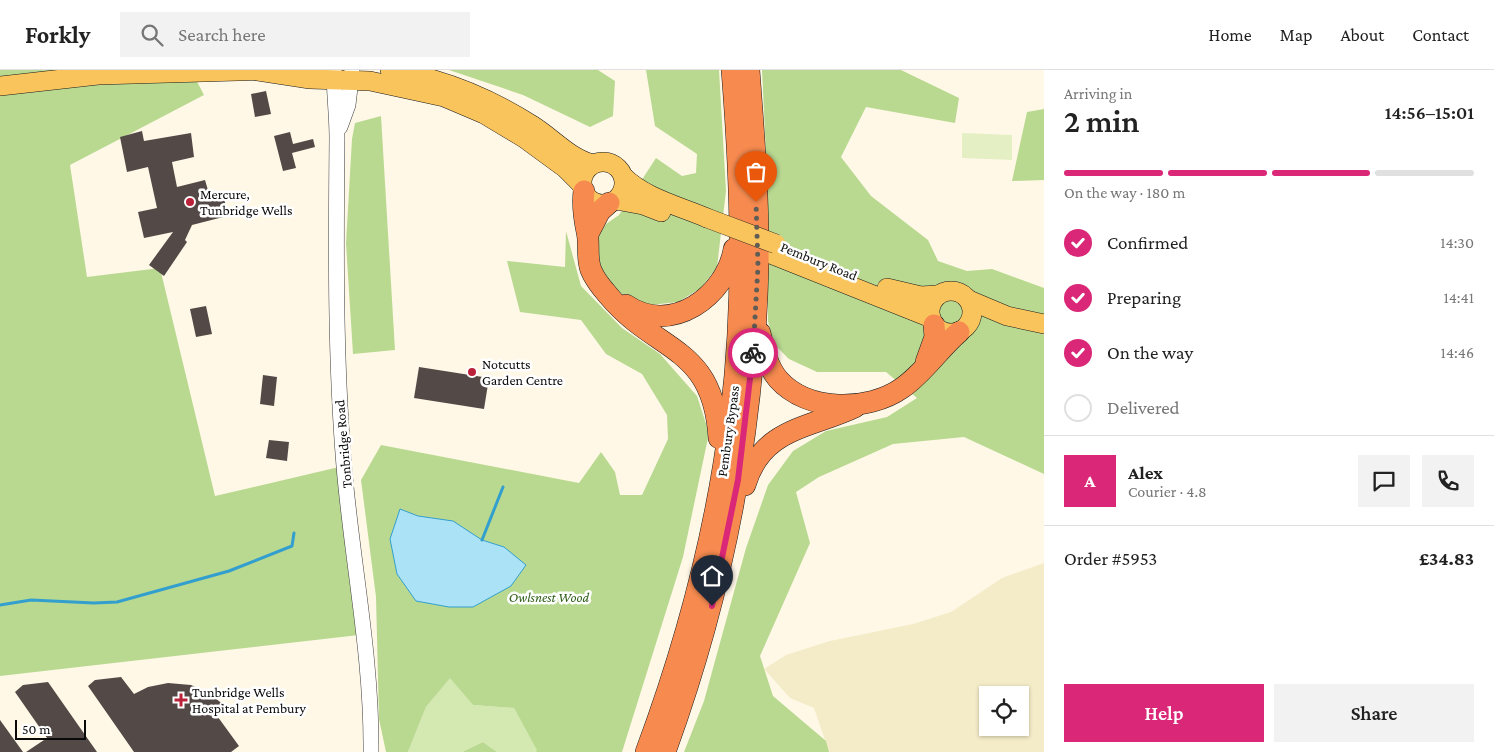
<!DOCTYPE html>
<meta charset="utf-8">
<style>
body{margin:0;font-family:"Crimson Pro",serif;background:#f2f2f2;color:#222;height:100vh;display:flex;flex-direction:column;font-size:19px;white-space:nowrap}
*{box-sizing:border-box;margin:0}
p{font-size:16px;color:#767676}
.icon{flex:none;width:28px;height:28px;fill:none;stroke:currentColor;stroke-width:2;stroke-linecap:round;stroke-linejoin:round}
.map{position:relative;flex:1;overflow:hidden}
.drawer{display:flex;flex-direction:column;background:#fff;width:450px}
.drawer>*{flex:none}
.fabs{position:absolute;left:979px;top:616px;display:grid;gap:10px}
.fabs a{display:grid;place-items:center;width:50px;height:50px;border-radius:0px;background:#fff;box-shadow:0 1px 4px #0004;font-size:25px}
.scale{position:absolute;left:15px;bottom:12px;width:71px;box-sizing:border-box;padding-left:5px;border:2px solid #0a0a0a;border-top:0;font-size:14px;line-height:18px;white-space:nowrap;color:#0a0a0a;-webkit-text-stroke:4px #fff;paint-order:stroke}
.pin{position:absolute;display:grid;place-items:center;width:42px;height:42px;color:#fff;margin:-51px -21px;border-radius:50% 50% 50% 0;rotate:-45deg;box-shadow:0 0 5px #0007}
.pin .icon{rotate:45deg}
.courier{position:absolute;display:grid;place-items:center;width:50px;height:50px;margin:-25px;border:4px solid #db2777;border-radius:50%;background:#fff;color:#222;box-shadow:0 1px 6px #0007}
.headline em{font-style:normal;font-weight:600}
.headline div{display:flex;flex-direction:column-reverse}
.headline{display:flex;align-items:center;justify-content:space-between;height:85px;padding:0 20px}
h1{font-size:32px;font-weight:600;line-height:38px}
.bar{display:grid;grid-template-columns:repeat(4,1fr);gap:8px 5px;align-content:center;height:60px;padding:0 20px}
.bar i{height:6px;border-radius:4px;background:#e0e0e0}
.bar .active{background:#db2777}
.bar p{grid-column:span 4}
.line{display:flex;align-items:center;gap:12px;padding:0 20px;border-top:1px solid #e0e0e0}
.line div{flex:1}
.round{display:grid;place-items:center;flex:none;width:52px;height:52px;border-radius:0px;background:#f2f2f2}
ol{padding:0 20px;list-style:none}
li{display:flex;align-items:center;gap:15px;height:55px}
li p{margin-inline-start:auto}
li .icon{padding:5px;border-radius:50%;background:#db2777;color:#fff;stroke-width:4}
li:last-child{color:#767676}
li i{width:28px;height:28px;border:2px solid #e0e0e0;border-radius:50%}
.cta{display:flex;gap:10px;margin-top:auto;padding:10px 20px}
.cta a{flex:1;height:58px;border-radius:0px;background:#db2777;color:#fff;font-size:20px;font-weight:600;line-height:58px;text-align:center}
.cta a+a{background:#f2f2f2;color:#222}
header{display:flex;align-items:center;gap:30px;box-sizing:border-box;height:70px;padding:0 25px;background:#fff;border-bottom:1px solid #e0e0e0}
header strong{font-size:24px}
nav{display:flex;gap:28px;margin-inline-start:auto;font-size:18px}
.search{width:350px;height:45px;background:#f2f2f2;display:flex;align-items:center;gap:12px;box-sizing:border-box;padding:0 18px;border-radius:0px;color:#767676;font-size:19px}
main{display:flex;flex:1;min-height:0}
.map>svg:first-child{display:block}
.farmland{fill:#f4ecc8;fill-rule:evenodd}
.green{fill:#d4e8b2}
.forest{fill:#b9d991}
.pitch{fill:#e5efc4}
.water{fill:#ace2f6;stroke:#339fce}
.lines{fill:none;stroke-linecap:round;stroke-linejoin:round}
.stream{stroke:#339fce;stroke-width:3}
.building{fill:#534a47}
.minor-casing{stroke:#3d3d3d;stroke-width:16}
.major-casing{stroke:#1b1b1b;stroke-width:20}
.highway-casing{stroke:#1b1b1b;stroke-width:22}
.minor{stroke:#fff;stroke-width:15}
.major{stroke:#fac45c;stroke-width:19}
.highway{stroke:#f68a4f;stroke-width:21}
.major-bridge-casing{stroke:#1b1b1b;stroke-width:20;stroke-linecap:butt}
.major-bridge{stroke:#fac45c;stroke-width:19}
.done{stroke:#605d57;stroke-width:5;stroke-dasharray:0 9}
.route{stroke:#db2777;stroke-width:6}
.poi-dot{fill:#ba2239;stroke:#fff;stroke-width:2}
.labels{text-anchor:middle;stroke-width:5;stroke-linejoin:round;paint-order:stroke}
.poi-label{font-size:14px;fill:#0a0a0a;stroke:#fff;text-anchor:start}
.street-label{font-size:14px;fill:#0a0a0a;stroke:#fff}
.park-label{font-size:14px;font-style:italic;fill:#31611b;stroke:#fff}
</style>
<header>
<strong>Forkly</strong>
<div class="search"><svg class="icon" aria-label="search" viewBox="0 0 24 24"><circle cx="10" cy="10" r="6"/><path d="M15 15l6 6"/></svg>Search here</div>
<nav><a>Home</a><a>Map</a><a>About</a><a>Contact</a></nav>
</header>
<main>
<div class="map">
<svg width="1044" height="682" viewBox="0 0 1044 682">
<rect width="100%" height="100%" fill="#fff8e7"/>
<!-- farmland -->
<path class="farmland" d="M 1044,493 L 1044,682 L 829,682 L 814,638 L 790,628 L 764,599 L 786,585 L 830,571 L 913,554 L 951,542 L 1002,508 ZM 988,625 L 1020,625 L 1020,658 L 988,658 Z"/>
<!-- green -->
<path class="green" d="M 450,607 L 473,635 L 514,638 L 538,680 L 536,682 L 497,682 L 483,672 L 462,682 L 408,682 L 426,637 Z"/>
<!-- forest -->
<g class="forest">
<path d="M 0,0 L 191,0 L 204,25 L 70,95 L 87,207 L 160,198 L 215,426 L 339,397 L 346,485 L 359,565 L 0,606 Z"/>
<path d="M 449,0 L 598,0 L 615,11 L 613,46 L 590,57 L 523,25 Z"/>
<path d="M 646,0 L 719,0 L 726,121 L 717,197 L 701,218 L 678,232 L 650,235 L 622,224 L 605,210 L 597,187 L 596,168 L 606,154 L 619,145 L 656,88 L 682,106 L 696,103 L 697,84 L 655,56 Z"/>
<path d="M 762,0 L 901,0 L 959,28 L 955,53 L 866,37 L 841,87 L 871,126 L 928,170 L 938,191 L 967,201 L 992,199 L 1044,218 L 1044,404 L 964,367 L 893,374 L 819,407 L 796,422 L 810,473 L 760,586 L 773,626 L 826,671 L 829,682 L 684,682 L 704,631 L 746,478 L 768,415 L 793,381 L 826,361 L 887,347 L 917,328 L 886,302 L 817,302 L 789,289 L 774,274 L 768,251 L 766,83 Z"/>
<path d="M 1044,39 L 1044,110 L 1012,111 L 1027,42 Z"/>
<path d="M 381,46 L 395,280 L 353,284 L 346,173 L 352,69 L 355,53 Z"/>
<path d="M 566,161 L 581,216 L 622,258 L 660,284 L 697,326 L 709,363 L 683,487 L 622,682 L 536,682 L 537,680 L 514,638 L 473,635 L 450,608 L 426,637 L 408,682 L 386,682 L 379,649 L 376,527 L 361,410 L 381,375 L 579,413 L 601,382 L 615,402 L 620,425 L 642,425 L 668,369 L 667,345 L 642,304 L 606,284 L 581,250 L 520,242 L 507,191 L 565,197 Z"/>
<path d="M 483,672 L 497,682 L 462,682 Z"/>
</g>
<!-- pitch -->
<path class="pitch" d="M 962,63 L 1012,65 L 1012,90 L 962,88 Z"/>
<!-- water -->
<path class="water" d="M 400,439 L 418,446 L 453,451 L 482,470 L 504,477 L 526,495 L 511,516 L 473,537 L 449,537 L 416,531 L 397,504 L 390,469 Z"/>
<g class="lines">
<!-- stream -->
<g class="stream">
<path d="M 482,470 L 503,417"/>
<path d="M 0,535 L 31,530 L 94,533 L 117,532 L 229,501 L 292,476 L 294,463"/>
</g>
</g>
<!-- building -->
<g class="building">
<path d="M 266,21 L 271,44 L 255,47 L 251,24 Z"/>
<path d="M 142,61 L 144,71 L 191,63 L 194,87 L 172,92 L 177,117 L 205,110 L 210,127 L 224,125 L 227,146 L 192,155 L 185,170 L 187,172 L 164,206 L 149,195 L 173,162 L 144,168 L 138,142 L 157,138 L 148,97 L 127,102 L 120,67 Z"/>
<path d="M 290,62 L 293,74 L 313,69 L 315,77 L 292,83 L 296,98 L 283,101 L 274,66 Z"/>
<path d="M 206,236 L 212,264 L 196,267 L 190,239 Z"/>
<path d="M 419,297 L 489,308 L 484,339 L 414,328 Z"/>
<path d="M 263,305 L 277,307 L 274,336 L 260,334 Z"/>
<path d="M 269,370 L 289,372 L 287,391 L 266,388 Z"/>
<path d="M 121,607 L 134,624 L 148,617 L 168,613 L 191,615 L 209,623 L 225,636 L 215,643 L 239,676 L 231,682 L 134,682 L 88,616 L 95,610 Z"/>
<path d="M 48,612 L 97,682 L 26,682 L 47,668 L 15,622 L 23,615 Z"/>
<path d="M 0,650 L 23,682 L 0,682 Z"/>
</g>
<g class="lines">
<!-- minor casing -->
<g class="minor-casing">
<g id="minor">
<path d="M 334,0 C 334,23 337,45 337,68 C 336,178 335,287 344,396 C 352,492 372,586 371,682"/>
<path d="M 340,57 L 348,35 L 352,0"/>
</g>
</g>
<!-- major casing -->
<g class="major-casing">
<g id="major">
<path d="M 390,0 C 442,8 488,27 532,55 C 553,68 569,88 593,94"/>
<path d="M 258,1 L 310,9 L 370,11 L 444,27 L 484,44 L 524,68 L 565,98 L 582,115"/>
<path d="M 0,16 L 98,5 L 270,0"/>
<circle cx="603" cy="113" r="21"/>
<path d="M 623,106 C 645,128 679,136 707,148"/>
<path d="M 616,130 L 643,135 L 661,142"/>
<path d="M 773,185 L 931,248"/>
<path d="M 887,218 L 921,226 L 937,225"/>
<circle cx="951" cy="242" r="21"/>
<path d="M 969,230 L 1007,246 L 1044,254"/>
</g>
</g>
<!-- highway casing -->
<g class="highway-casing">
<g id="highway">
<path d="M 584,121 C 582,136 584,148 587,162 C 590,175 586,187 591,200 C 595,210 601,217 608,225 C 657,284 713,274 719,368"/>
<path d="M 588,164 L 600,141 L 609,133"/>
<path d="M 626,235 C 671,266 726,226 734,179"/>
<path d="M 760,263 C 764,279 767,296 778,309 C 807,342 868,342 902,318 C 924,303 939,279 959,262"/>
<path d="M 926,292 L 935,267 L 934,255"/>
<path d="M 745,415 C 762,358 808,359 855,337"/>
<path d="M 646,682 C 687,572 717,459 731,343 C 745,229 741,114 732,0"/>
<path d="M 665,682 C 722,526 754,364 758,197 C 759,132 754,65 749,0"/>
</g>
</g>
<!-- minor -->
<use href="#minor" class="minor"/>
<!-- major -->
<use href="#major" class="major"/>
<!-- highway -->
<use href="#highway" class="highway"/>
<!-- major-bridge casing -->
<g class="major-bridge-casing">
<path id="major-bridge" d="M 707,148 L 776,174"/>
</g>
<!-- major-bridge -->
<use href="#major-bridge" class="major-bridge"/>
</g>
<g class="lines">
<!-- done -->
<path class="done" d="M 753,283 L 758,196 L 756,132"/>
<!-- route -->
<path class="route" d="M 712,536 L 738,410 L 753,283"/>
</g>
<!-- markers -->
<g class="poi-dot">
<circle cx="190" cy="132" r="5"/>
<circle cx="472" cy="302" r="5"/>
<path d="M178.5 622.5h5v5h5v5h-5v5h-5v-5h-5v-5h5z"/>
</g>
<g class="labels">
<!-- poi labels -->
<g class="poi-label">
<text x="200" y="129">Mercure,<tspan x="200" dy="16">Tunbridge Wells</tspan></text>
<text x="482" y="299">Notcutts<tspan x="482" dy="16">Garden Centre</tspan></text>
<text x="192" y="627">Tunbridge Wells<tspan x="192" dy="16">Hospital at Pembury</tspan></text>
</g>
<!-- street labels -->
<g class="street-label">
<text transform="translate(819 191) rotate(22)" y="5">Pembury Road</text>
<text transform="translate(728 361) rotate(-82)" y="5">Pembury Bypass</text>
<text transform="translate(343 374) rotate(-95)" y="5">Tonbridge Road</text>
</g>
<!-- park labels -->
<g class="park-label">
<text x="549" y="532">Owlsnest Wood</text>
</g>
</g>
</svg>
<div class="fabs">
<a><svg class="icon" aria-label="locate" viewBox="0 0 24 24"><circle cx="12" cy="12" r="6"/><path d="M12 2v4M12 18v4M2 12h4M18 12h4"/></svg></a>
</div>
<div class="scale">50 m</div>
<div class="pin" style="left:756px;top:132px;background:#ea580c"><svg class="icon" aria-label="bag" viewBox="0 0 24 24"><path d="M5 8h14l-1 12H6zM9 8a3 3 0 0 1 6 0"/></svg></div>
<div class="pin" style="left:712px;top:536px;background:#1f2937"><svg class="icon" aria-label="home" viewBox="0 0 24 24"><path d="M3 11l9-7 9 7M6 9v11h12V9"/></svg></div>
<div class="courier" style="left:753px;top:283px"><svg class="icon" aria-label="bike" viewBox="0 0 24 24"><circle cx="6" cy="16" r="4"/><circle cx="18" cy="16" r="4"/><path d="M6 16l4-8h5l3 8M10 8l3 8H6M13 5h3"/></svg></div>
</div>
<section class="drawer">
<div class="headline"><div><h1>2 min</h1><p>Arriving in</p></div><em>14:56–15:01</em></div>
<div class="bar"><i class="active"></i><i class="active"></i><i class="active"></i><i></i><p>On the way · 180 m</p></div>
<ol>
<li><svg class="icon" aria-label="check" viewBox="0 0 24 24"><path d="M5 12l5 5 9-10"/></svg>Confirmed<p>14:30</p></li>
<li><svg class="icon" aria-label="check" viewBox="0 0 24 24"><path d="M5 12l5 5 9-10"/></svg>Preparing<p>14:41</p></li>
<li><svg class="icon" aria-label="check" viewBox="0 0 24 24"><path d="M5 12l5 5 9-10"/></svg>On the way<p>14:46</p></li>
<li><i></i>Delivered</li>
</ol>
<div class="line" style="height:90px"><b class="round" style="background:#db2777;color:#fff">A</b><div><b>Alex</b><p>Courier · 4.8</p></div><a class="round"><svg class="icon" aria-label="chat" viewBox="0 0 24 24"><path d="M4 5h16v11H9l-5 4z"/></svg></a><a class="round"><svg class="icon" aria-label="phone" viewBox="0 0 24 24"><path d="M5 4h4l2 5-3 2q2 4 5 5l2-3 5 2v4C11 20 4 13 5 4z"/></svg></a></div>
<div class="line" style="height:65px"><div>Order #5953</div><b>£34.83</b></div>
<div class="cta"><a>Help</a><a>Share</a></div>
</section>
</main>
